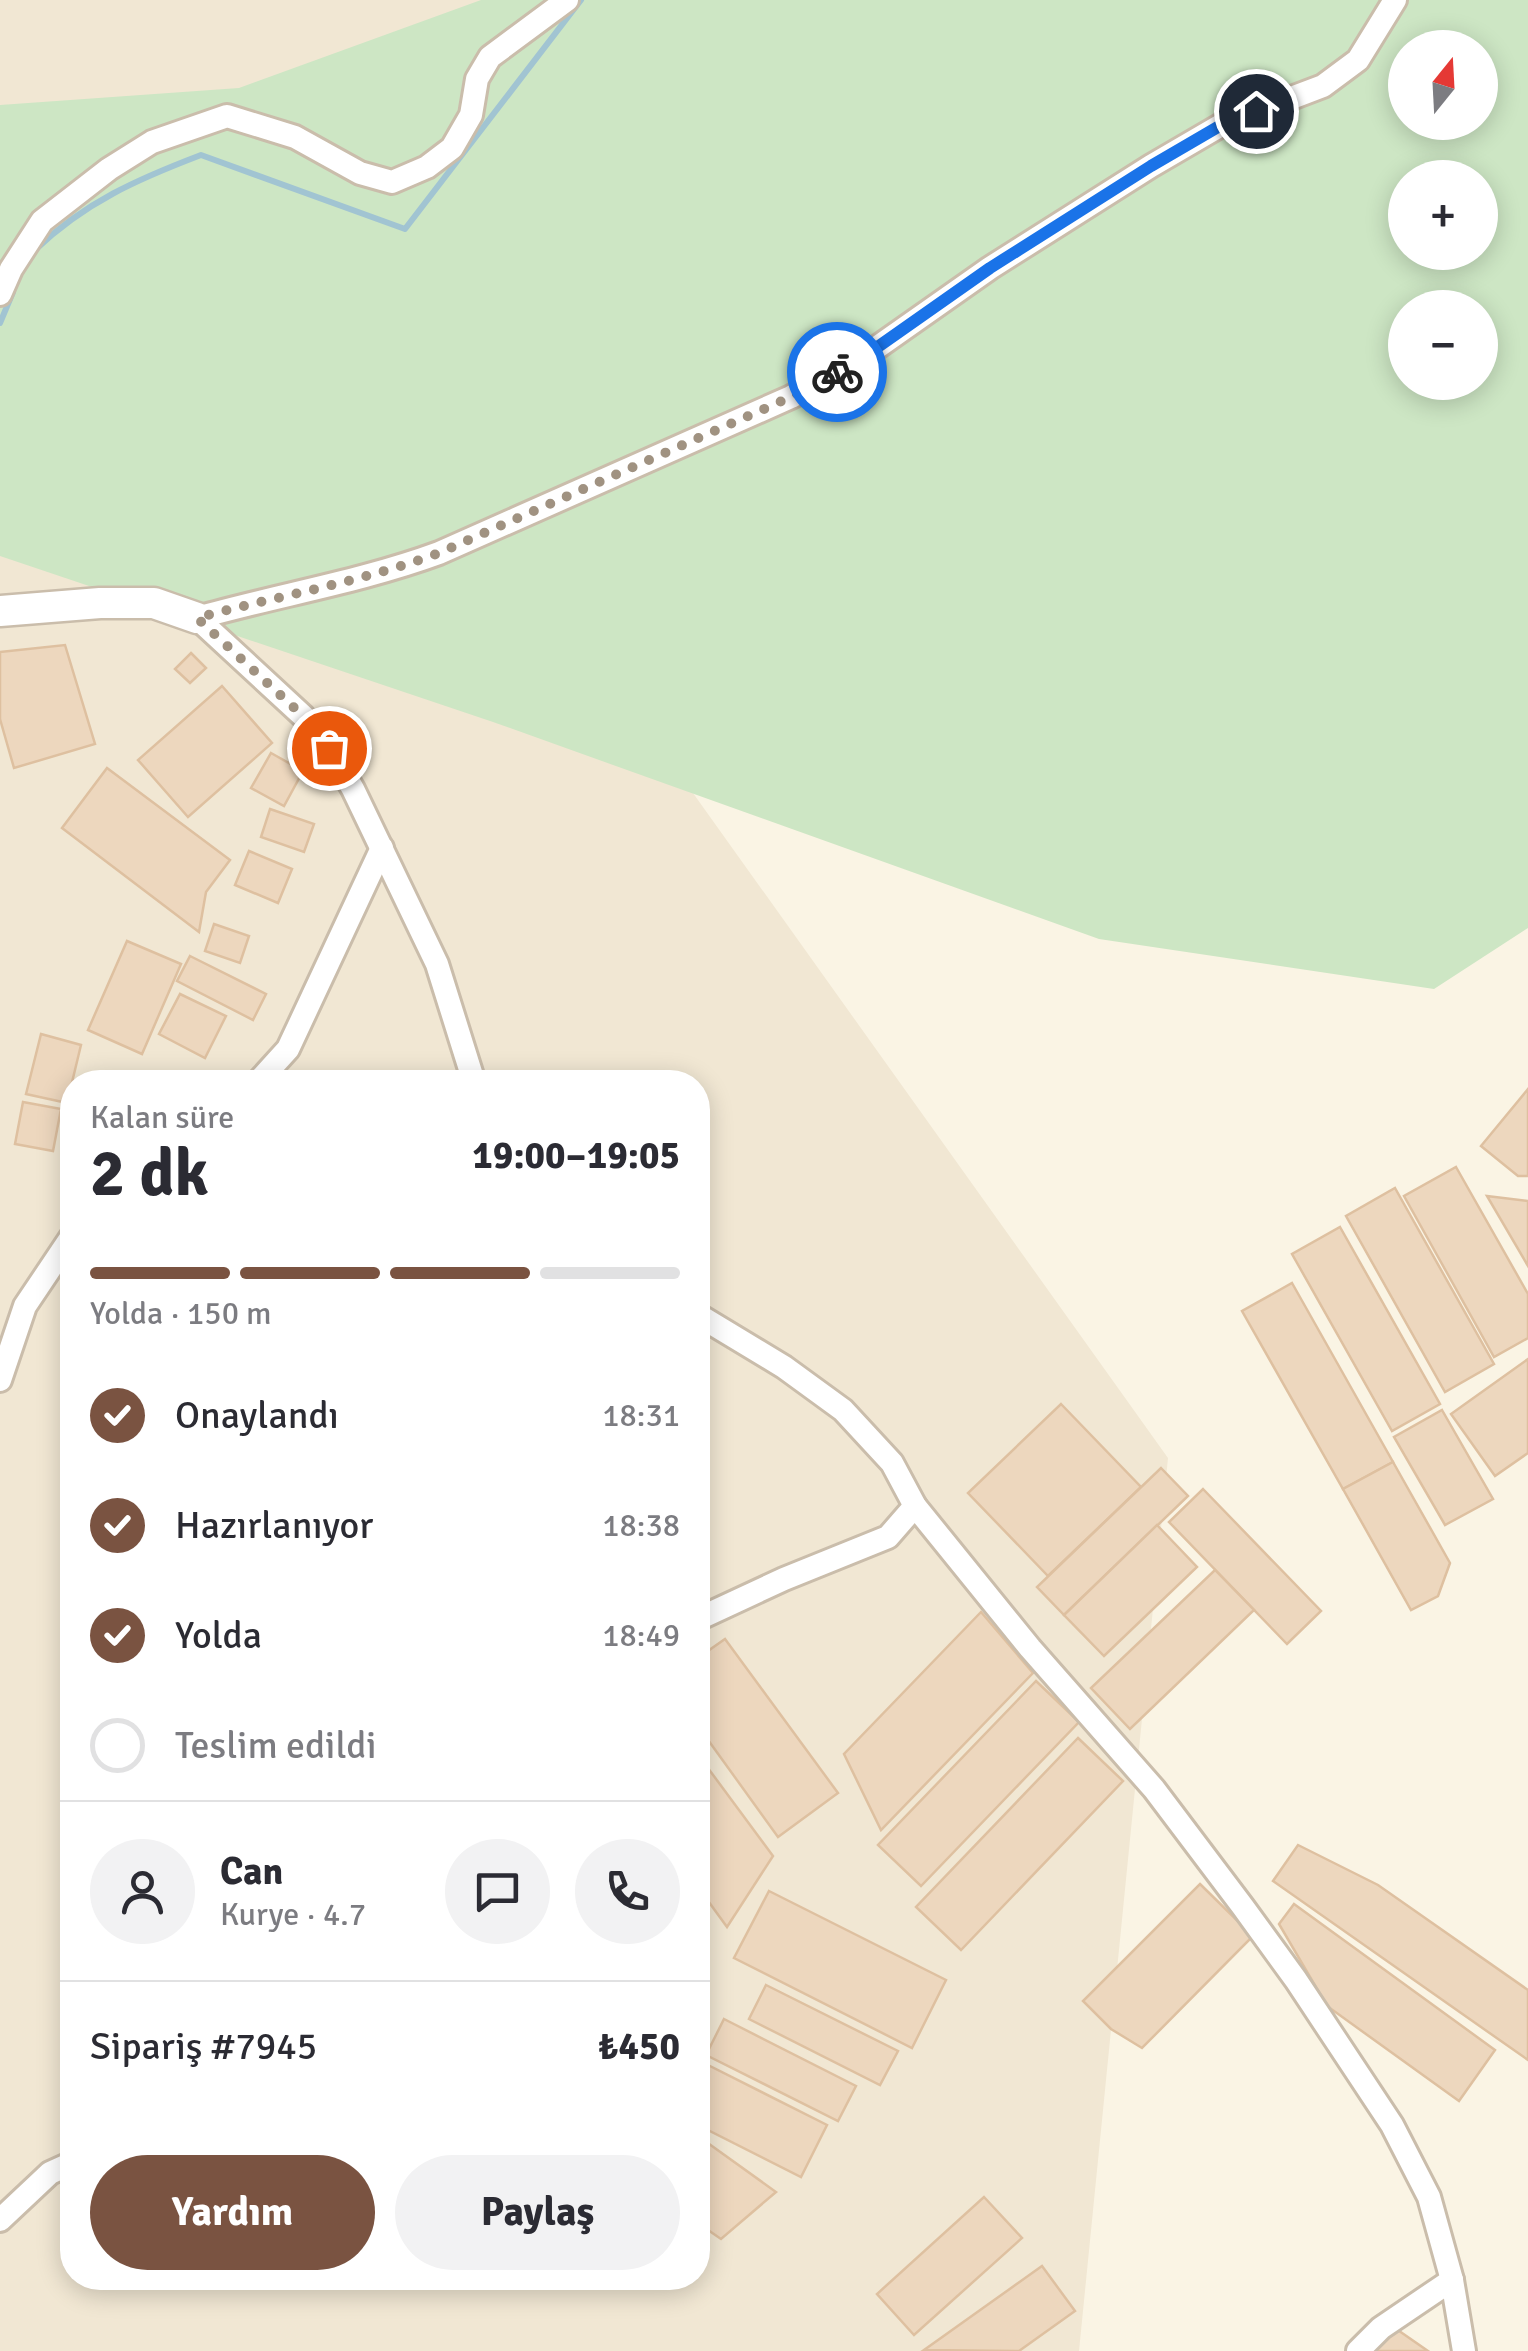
<!DOCTYPE html>
<html lang="tr">
<meta charset="utf-8">
<style>
body{margin:0;font-family:Signika,sans-serif;background:#f2f2f3;color:#2b2b33;height:100vh;display:flex;flex-direction:column;font-size:38px;white-space:nowrap}
*{box-sizing:border-box;margin:0}
p{font-size:32px;color:#7c7c81}
.icon{flex:none;width:55px;height:55px;fill:none;stroke:currentColor;stroke-width:2;stroke-linecap:round;stroke-linejoin:round}
.map{position:relative;flex:1;overflow:hidden}
.drawer{position:absolute;left:60px;top:1070px;width:650px;height:1220px;display:flex;flex-direction:column;background:#fff;border-radius:40px;box-shadow:0 5px 25px #0003}
.drawer>*{flex:none}
.needle{width:65px;rotate:18deg}
.controls{position:absolute;left:1388px;top:30px;display:grid;gap:20px}
.controls a{display:grid;place-items:center;width:110px;height:110px;border-radius:50%;background:#fff;box-shadow:0 5px 25px #0003;font-size:50px}
.pin{position:absolute;display:grid;place-items:center;width:85px;height:85px;color:#fff;margin:-42px;border:5px solid #fff;border-radius:50%;box-shadow:0 2px 10px #0007}
.courier{position:absolute;display:grid;place-items:center;width:100px;height:100px;margin:-50px;border:8px solid #1a73e8;border-radius:50%;background:#fff;color:#222;box-shadow:0 2px 12px #0007}
.head em{font-style:normal;font-weight:800}
.head div{display:flex;flex-direction:column-reverse}
.head{display:flex;align-items:center;justify-content:space-between;height:170px;padding:0 30px}
h1{font-size:65px;font-weight:800;line-height:75px}
.bar{display:grid;grid-template-columns:repeat(4,1fr);gap:15px 10px;align-content:center;height:120px;padding:0 30px}
.bar i{height:12px;border-radius:8px;background:#e1e1e2}
.bar .on{background:#7a5341}
.bar p{grid-column:span 4}
.line{display:flex;align-items:center;gap:25px;padding:0 30px;border-top:2px solid #e1e1e2}
.line div{flex:1}
.round{display:grid;place-items:center;flex:none;width:105px;height:105px;border-radius:52px;background:#f2f2f3}
ol{padding:0 30px;list-style:none}
li{display:flex;align-items:center;gap:30px;height:110px}
li p{margin-inline-start:auto}
li .icon{padding:10px;border-radius:50%;background:#7a5341;color:#fff;stroke-width:4}
li:last-child{color:#7c7c81}
li i{width:55px;height:55px;border:5px solid #e1e1e2;border-radius:50%}
.button{display:flex;gap:20px;margin-top:auto;padding:20px 30px}
.button a{flex:1;height:115px;border-radius:60px;background:#7a5341;color:#fff;font-size:40px;font-weight:800;line-height:115px;text-align:center}
.button a+a{background:#f2f2f3;color:#2b2b33}
.map>svg:first-child{display:block}
.residential{fill:#f1e7d3;fill-rule:evenodd}
.green{fill:#cde6c4;fill-rule:evenodd}
.lines{fill:none;stroke-linecap:round;stroke-linejoin:round}
.stream{stroke:#a1c4d2;stroke-width:6}
.building{fill:#edd7be;stroke:#dec0a0;stroke-width:2.5}
.minor-casing{stroke:#cabdab;stroke-width:28}
.tertiary-casing{stroke:#cabdab;stroke-width:35}
.minor{stroke:#fff;stroke-width:22}
.tertiary{stroke:#fff;stroke-width:30}
.done{stroke:#a09281;stroke-width:10;stroke-dasharray:0 18}
.route{stroke:#1a73e8;stroke-width:12}
</style>
<div class="map">
<svg width="1528" height="2351" viewBox="0 0 1528 2351">
<rect width="100%" height="100%" fill="#faf4e4"/>
<!-- residential -->
<path class="residential" d="M 0,0 L 1303,0 L 658,744 L 1168,1458 L 1079,2351 L 0,2351 ZM 72,1082 L 698,1082 L 698,2278 L 72,2278 Z"/>
<!-- green -->
<path class="green" d="M 481,0 L 1528,0 L 1528,928 L 1434,989 L 1099,939 L 493,722 L 0,556 L 0,105 L 239,88 ZM 1405,48 L 1480,48 L 1480,122 L 1405,122 ZM 1405,178 L 1480,178 L 1480,252 L 1405,252 ZM 1405,308 L 1480,308 L 1480,382 L 1405,382 Z"/>
<g class="lines">
<!-- stream -->
<g class="stream">
<path d="M 35,250 C 85,202 138,179 201,155 L 405,229 L 581,0"/>
<path d="M 0,323 L 13,292"/>
</g>
</g>
<!-- building -->
<g class="building">
<path d="M 65,645 L 95,744 L 14,768 L 0,719 L 0,652 Z"/>
<path d="M 191,653 L 206,668 L 190,683 L 175,669 Z"/>
<path d="M 222,686 L 272,743 L 188,817 L 138,760 Z"/>
<path d="M 271,753 L 303,771 L 284,806 L 251,788 Z"/>
<path d="M 107,768 L 230,860 L 206,892 L 199,932 L 62,828 Z"/>
<path d="M 270,809 L 314,824 L 304,852 L 261,837 Z"/>
<path d="M 249,851 L 292,869 L 278,903 L 235,885 Z"/>
<path d="M 214,924 L 249,936 L 240,963 L 205,951 Z"/>
<path d="M 127,941 L 181,964 L 142,1054 L 88,1030 Z"/>
<path d="M 190,956 L 266,994 L 253,1020 L 177,981 Z"/>
<path d="M 180,994 L 226,1016 L 205,1058 L 159,1034 Z"/>
<path d="M 41,1034 L 81,1045 L 67,1103 L 26,1094 Z"/>
<path d="M 1528,1089 L 1528,1176 L 1518,1176 L 1481,1146 Z"/>
<path d="M 23,1102 L 61,1109 L 53,1151 L 15,1144 Z"/>
<path d="M 1456,1167 L 1528,1294 L 1528,1338 L 1494,1357 L 1404,1196 Z"/>
<path d="M 1395,1188 L 1494,1364 L 1445,1392 L 1346,1216 Z"/>
<path d="M 1487,1196 L 1528,1201 L 1528,1266 Z"/>
<path d="M 1340,1227 L 1440,1404 L 1392,1431 L 1292,1254 Z"/>
<path d="M 1292,1283 L 1393,1462 L 1343,1489 L 1242,1311 Z"/>
<path d="M 1528,1359 L 1528,1453 L 1495,1476 L 1451,1414 Z"/>
<path d="M 1061,1404 L 1141,1487 L 1048,1576 L 968,1493 Z"/>
<path d="M 1442,1410 L 1493,1499 L 1445,1525 L 1394,1437 Z"/>
<path d="M 1393,1462 L 1450,1563 L 1438,1596 L 1411,1610 L 1343,1489 Z"/>
<path d="M 1161,1468 L 1188,1496 L 1064,1615 L 1037,1587 Z"/>
<path d="M 1203,1489 L 1321,1611 L 1287,1644 L 1169,1522 Z"/>
<path d="M 1157,1525 L 1197,1567 L 1104,1656 L 1064,1615 Z"/>
<path d="M 1215,1570 L 1254,1610 L 1130,1729 L 1091,1688 Z"/>
<path d="M 981,1612 L 1033,1673 L 881,1830 L 844,1754 Z"/>
<path d="M 725,1639 L 838,1793 L 778,1837 L 698,1726 L 698,1658 Z"/>
<path d="M 1036,1681 L 1079,1722 L 921,1886 L 878,1845 Z"/>
<path d="M 1078,1738 L 1123,1781 L 961,1950 L 916,1907 Z"/>
<path d="M 702,1760 L 773,1856 L 727,1927 L 698,1887 L 698,1764 Z"/>
<path d="M 1298,1845 L 1378,1885 L 1528,1990 L 1528,2060 L 1273,1881 Z"/>
<path d="M 1200,1884 L 1253,1936 L 1142,2048 L 1111,2029 L 1083,2001 Z"/>
<path d="M 769,1891 L 946,1980 L 912,2048 L 734,1958 Z"/>
<path d="M 1294,1904 L 1495,2050 L 1459,2101 L 1327,2006 L 1279,1924 Z"/>
<path d="M 766,1985 L 898,2051 L 880,2085 L 749,2019 Z"/>
<path d="M 724,2019 L 856,2086 L 838,2121 L 706,2055 Z"/>
<path d="M 698,2060 L 827,2125 L 801,2177 L 698,2125 Z"/>
<path d="M 698,2136 L 776,2192 L 721,2239 L 698,2223 Z"/>
<path d="M 984,2197 L 1022,2238 L 914,2335 L 877,2294 Z"/>
<path d="M 1042,2266 L 1075,2311 L 1019,2351 L 924,2350 Z"/>
<path d="M 1392,2326 L 1428,2351 L 1374,2351 Z"/>
</g>
<g class="lines">
<!-- minor casing -->
<g class="minor-casing">
<g id="minor">
<path d="M 0,294 L 11,269 L 42,221 L 109,169 L 152,142 L 227,116 L 295,137 L 360,173 L 392,182 L 427,167 L 452,148 L 471,115 L 477,79 L 490,57 L 567,0"/>
<path d="M 197,618 C 278,595 360,582 439,553 L 791,397 L 862,358 L 990,268 L 1151,166 L 1223,124 L 1323,86 L 1358,60 L 1395,0"/>
<path d="M 197,618 L 303,716 L 329,748 L 353,789 L 437,964 L 474,1082"/>
<path d="M 258,1082 L 288,1049 L 382,848"/>
<path d="M 698,1315 L 784,1367 L 843,1410 L 892,1463 L 915,1506 L 1030,1648 L 1154,1789 L 1243,1907 L 1296,1980 L 1392,2125 L 1429,2197 L 1452,2280 L 1464,2351"/>
<path d="M 0,1380 L 25,1306 L 72,1236"/>
<path d="M 698,1619 L 784,1579 L 888,1537 L 915,1506"/>
<path d="M 0,2220 L 50,2173 L 72,2163"/>
<path d="M 1358,2351 L 1381,2328 L 1452,2280"/>
</g>
</g>
<!-- tertiary casing -->
<g class="tertiary-casing">
<path id="tertiary" d="M 0,611 L 100,603 L 154,603 L 197,618"/>
</g>
<!-- minor -->
<use href="#minor" class="minor"/>
<!-- tertiary -->
<use href="#tertiary" class="tertiary"/>
</g>
<g class="lines">
<!-- done -->
<path class="done" d="M 329,748 L 303,716 L 197,618 C 278,596 361,582 439,553 L 791,397 L 837,372"/>
<!-- route -->
<path class="route" d="M 837,372 L 862,358 L 990,268 L 1151,166 L 1223,124 L 1256,111"/>
</g>
</svg>
<div class="controls">
<a><svg class="needle" viewBox="-14 -14 28 28"><path d="M0-13l5 13h-10z" fill="#e53935"/><path d="M0 13l5-13h-10z" fill="#7c7c81"/></svg></a>
<a>+</a>
<a>−</a>
</div>
<div class="pin" style="left:329px;top:748px;background:#ea580c"><svg class="icon" aria-label="bag" viewBox="0 0 24 24"><path d="M5 8h14l-1 12H6zM9 8a3 3 0 0 1 6 0"/></svg></div>
<div class="pin" style="left:1256px;top:111px;background:#1f2937"><svg class="icon" aria-label="home" viewBox="0 0 24 24"><path d="M3 11l9-7 9 7M6 9v11h12V9"/></svg></div>
<div class="courier" style="left:837px;top:372px"><svg class="icon" aria-label="bike" viewBox="0 0 24 24"><circle cx="6" cy="16" r="4"/><circle cx="18" cy="16" r="4"/><path d="M6 16l4-8h5l3 8M10 8l3 8H6M13 5h3"/></svg></div>
<section class="drawer">
<div class="head"><div><h1>2 dk</h1><p>Kalan süre</p></div><em>19:00–19:05</em></div>
<div class="bar"><i class="on"></i><i class="on"></i><i class="on"></i><i></i><p>Yolda · 150 m</p></div>
<ol>
<li><svg class="icon" aria-label="check" viewBox="0 0 24 24"><path d="M5 12l5 5 9-10"/></svg>Onaylandı<p>18:31</p></li>
<li><svg class="icon" aria-label="check" viewBox="0 0 24 24"><path d="M5 12l5 5 9-10"/></svg>Hazırlanıyor<p>18:38</p></li>
<li><svg class="icon" aria-label="check" viewBox="0 0 24 24"><path d="M5 12l5 5 9-10"/></svg>Yolda<p>18:49</p></li>
<li><i></i>Teslim edildi</li>
</ol>
<div class="line" style="height:180px"><a class="round"><svg class="icon" aria-label="person" viewBox="0 0 24 24"><circle cx="12" cy="8" r="4"/><path d="M4 21q1-7 8-7t8 7"/></svg></a><div><b>Can</b><p>Kurye · 4.7</p></div><a class="round"><svg class="icon" aria-label="chat" viewBox="0 0 24 24"><path d="M4 5h16v11H9l-5 4z"/></svg></a><a class="round"><svg class="icon" aria-label="phone" viewBox="0 0 24 24"><path d="M5 4h4l2 5-3 2q2 4 5 5l2-3 5 2v4C11 20 4 13 5 4z"/></svg></a></div>
<div class="line" style="height:130px"><div>Sipariş #7945</div><b>₺450</b></div>
<div class="button"><a>Yardım</a><a>Paylaş</a></div>
</section>
</div>
